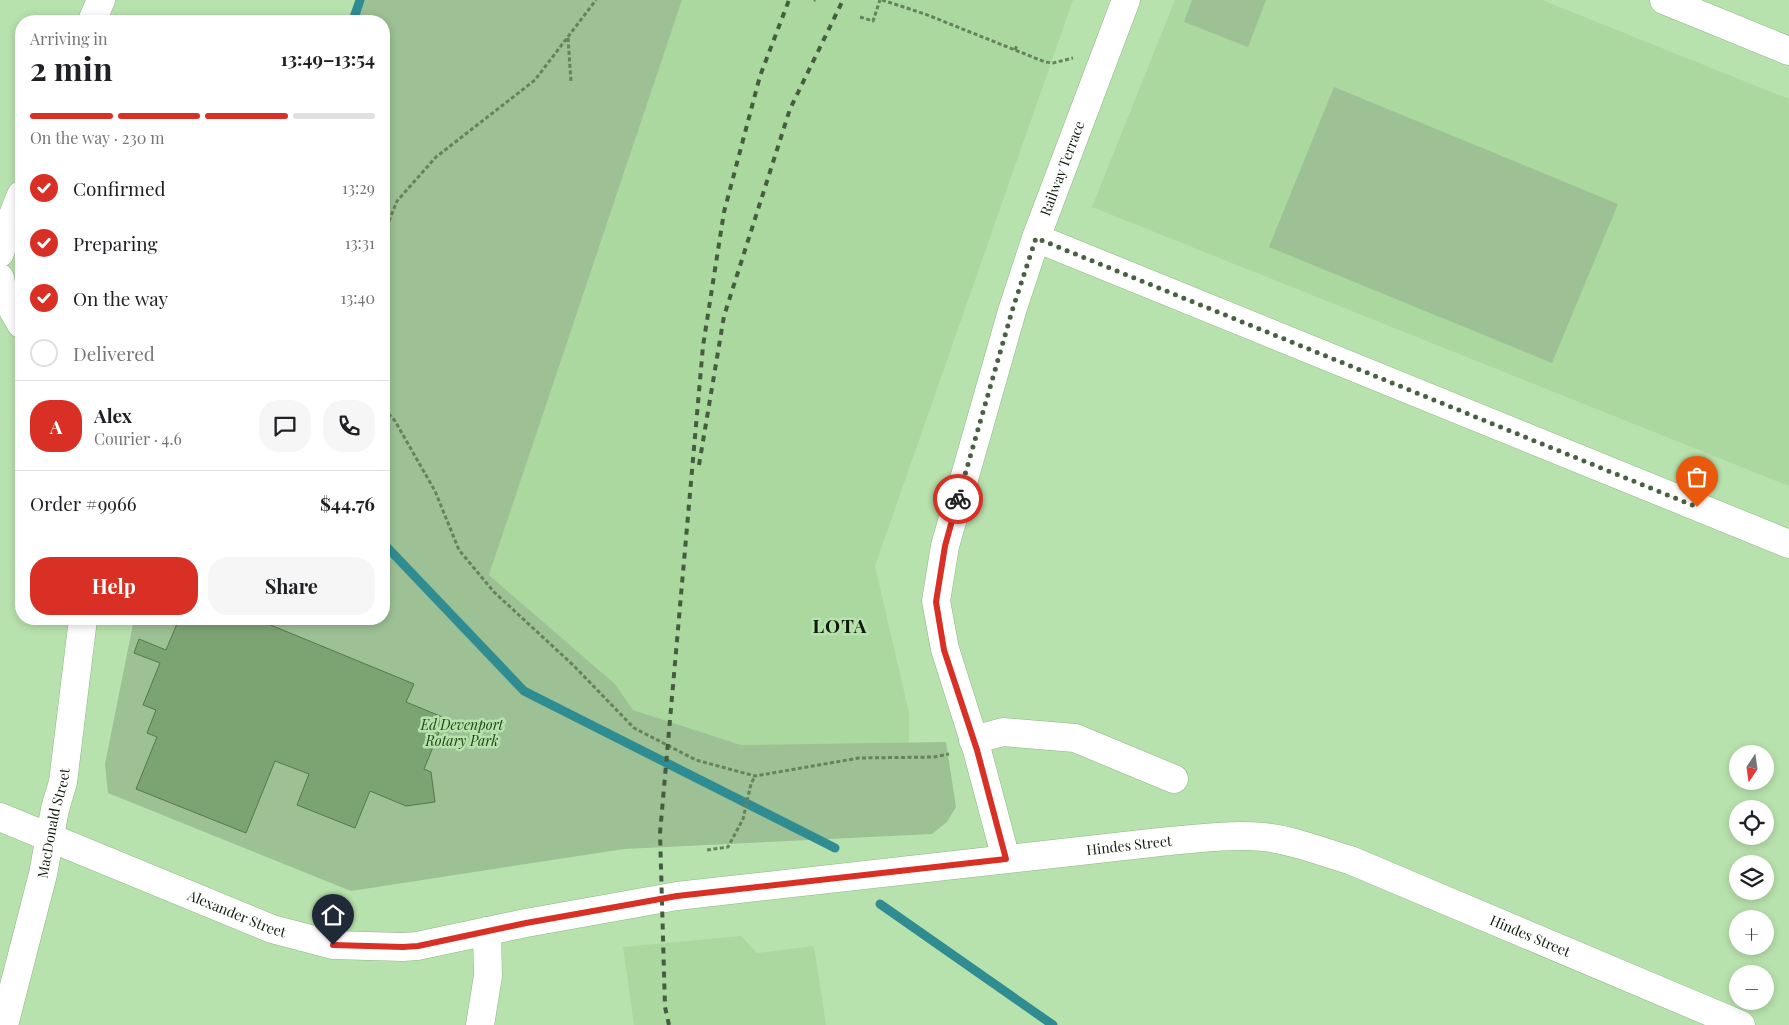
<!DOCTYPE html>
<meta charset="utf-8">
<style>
body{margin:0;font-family:"Playfair Display",serif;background:#f6f6f6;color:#202124;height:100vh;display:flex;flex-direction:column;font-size:19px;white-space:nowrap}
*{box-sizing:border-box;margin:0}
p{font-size:16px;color:#757577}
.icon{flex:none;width:28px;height:28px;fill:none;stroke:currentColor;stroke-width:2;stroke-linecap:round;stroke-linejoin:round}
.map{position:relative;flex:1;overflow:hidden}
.drawer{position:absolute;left:15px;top:15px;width:375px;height:610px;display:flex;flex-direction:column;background:#fff;border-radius:20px;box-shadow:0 2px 8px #0003}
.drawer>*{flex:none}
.needle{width:32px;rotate:193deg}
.fabs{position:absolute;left:1729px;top:745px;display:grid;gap:10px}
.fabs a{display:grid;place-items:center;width:45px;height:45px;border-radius:50%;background:#fff;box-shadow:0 2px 8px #0003;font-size:25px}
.pin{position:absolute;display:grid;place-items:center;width:42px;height:42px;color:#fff;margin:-51px -21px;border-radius:50% 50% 50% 0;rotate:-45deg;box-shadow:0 0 5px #0007}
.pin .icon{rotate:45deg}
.courier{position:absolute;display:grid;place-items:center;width:50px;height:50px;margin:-25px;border:4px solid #d93025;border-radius:50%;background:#fff;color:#222;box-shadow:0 1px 6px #0007}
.headline em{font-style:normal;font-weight:700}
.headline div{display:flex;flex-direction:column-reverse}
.headline{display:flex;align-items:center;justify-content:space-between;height:85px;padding:0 15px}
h1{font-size:32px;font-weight:700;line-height:38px}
.bar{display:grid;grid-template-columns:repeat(4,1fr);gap:8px 5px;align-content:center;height:60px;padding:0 15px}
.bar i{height:6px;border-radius:4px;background:#e0e0e0}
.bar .active{background:#d93025}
.bar p{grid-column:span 4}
.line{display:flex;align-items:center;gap:12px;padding:0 15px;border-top:1px solid #e0e0e0}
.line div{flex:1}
.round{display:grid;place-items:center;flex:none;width:52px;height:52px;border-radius:20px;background:#f6f6f6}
ol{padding:0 15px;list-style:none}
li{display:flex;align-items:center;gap:15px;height:55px}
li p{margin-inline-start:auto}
li .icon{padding:5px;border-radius:50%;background:#d93025;color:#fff;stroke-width:4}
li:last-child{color:#757577}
li i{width:28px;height:28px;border:2px solid #e0e0e0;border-radius:50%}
.action{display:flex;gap:10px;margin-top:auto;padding:10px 15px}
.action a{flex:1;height:58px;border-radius:20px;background:#d93025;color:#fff;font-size:20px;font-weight:700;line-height:58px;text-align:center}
.action a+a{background:#f6f6f6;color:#202124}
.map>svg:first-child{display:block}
.built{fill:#aad89e}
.green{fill:#9dc094}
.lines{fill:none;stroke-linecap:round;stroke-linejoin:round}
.stream{stroke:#2f8d92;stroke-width:9}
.building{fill:#7ca473;stroke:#537949}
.street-casing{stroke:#8eb684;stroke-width:29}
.secondary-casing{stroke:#8eb684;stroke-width:29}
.path{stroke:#65825d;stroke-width:3;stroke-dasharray:4 2.5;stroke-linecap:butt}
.street{stroke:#fff;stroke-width:28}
.secondary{stroke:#fff;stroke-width:28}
.rail{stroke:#455d3f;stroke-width:4;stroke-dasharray:6 6;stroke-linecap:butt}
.done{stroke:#496142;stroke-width:5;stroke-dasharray:0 9}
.route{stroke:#d93025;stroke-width:6}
.labels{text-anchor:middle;stroke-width:5;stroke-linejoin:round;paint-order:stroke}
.street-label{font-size:14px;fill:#0d1c09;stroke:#b8e2ad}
.park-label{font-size:14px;font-style:italic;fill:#1d4612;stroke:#b8e2ad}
.district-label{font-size:19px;font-weight:bold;letter-spacing:1px;fill:#0d1c09;stroke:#b8e2ad}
</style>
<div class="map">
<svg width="1789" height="1025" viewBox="0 0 1789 1025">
<rect width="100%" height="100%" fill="#b8e2ad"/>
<!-- built -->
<g class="built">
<path d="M 682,0 L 1073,0 L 875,566 L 909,713 L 909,744 L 741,745 L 633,710 L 615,684 L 489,575 Z"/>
<path d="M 1175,0 L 1542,0 L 1789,99 L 1789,486 L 1092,207 Z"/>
<path d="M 741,936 L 757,953 L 814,946 L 826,1025 L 634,1025 L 623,947 Z"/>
</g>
<!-- green -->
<g class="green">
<path d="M 356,0 L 682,0 L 489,575 L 615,684 L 633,710 L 741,745 L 946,742 L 956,807 L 947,822 L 932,834 L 624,849 L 351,891 L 108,793 L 105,764 L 134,619 L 384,619 L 384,21 L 347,21 Z"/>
<path d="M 1192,0 L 1266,0 L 1248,47 L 1184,22 Z"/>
<path d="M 1334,87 L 1618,204 L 1552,363 L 1269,247 Z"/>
</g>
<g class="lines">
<!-- stream -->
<g class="stream">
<path d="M 353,21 L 360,0"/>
<path d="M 384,544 L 524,691 L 835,848"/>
<path d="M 880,904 L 1053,1025"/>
</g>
</g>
<!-- building -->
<path class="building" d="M 179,619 L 256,619 L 414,684 L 406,702 L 445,718 L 424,769 L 431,772 L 435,802 L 406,806 L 370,791 L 355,828 L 297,805 L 309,774 L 275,761 L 246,833 L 136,789 L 157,737 L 147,733 L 156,710 L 143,705 L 160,663 L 134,653 L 139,639 L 166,650 Z"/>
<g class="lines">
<!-- street casing -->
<g class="street-casing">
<g id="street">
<path d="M 1664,0 L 1789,51"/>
<path d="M 92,21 L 101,0"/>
<path d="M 1036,238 L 1789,544"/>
<path d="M 0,253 L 8,228 L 21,195"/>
<path d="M 0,278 L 3,293 L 21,324"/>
<path d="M 973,740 L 1003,732 L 1075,738 L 1174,779"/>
<path id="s1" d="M 1006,859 L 977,750 L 945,649 L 936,601 L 945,546 L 1012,311 L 1036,238 L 1126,0"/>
<path id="s2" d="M 4,1025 L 43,874 L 55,809 L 63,782 L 83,619"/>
<path d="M 480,1025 L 488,976 L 487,931"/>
</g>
</g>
<!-- secondary casing -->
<g class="secondary-casing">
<g id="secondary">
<path id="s3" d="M 0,817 L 272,929 L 333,945 L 403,947 L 417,946 L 526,923 L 677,896 L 1160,842 C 1194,839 1229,834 1264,837 C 1293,840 1322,852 1350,860 L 1741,1025"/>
</g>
</g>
<!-- path -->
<g class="path">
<path d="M 882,0 L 925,14 L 1045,62 L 1053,63 L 1073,58"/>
<path d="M 814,1 L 815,0"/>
<path d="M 860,17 L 873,21 L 880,0"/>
<path d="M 568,38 L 571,82"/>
<path d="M 1015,50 L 1017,45"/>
<path d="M 384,233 L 397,201 L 436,157 L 535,80 L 596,0"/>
<path d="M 384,409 L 395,421 L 435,491 L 459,550 L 494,592 L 573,665 L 634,728 L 696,760 L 755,776 L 859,758 L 934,757 L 949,754"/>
<path d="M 707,850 L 728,847 L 743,819 L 751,784 L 755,776"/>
</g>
<!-- street -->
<use href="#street" class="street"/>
<!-- secondary -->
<use href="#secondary" class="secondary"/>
<!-- rail -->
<g class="rail">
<path d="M 699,465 L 724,316 L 790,109 L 843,0"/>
<path d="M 669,1025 L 665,1007 L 660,833 L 703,346 L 724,212 L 760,76 L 789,0"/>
</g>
</g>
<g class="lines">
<!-- done -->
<path class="done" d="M 958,499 L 1012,311 L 1036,238 L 1697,507"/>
<!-- route -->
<path class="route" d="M 333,945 L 403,947 L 418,946 L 526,923 L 677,896 L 1006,859 L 977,750 L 944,650 L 936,602 L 945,546 L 958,499"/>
</g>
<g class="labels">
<!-- street labels -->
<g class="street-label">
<text dy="5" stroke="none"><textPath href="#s1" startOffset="719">Railway Terrace</textPath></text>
<text dy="5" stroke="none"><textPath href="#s2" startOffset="208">MacDonald Street</textPath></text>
<text dy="5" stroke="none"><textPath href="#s3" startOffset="1161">Hindes Street</textPath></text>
<text dy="5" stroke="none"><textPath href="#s3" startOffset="256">Alexander Street</textPath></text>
<text dy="5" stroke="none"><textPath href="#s3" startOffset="1581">Hindes Street</textPath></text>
</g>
<!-- park labels -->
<g class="park-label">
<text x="462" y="730">Ed Devenport<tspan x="462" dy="16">Rotary Park</tspan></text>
</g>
<!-- district labels -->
<g class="district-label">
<text x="840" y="633">LOTA</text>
</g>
</g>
</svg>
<div class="fabs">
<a><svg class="needle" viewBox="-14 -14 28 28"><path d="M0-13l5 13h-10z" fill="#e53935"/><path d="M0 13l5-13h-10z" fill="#757577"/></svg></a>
<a><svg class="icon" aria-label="locate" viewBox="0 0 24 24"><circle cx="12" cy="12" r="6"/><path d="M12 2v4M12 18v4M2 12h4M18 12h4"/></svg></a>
<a><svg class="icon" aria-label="layers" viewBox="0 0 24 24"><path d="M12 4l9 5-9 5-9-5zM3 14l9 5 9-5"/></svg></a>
<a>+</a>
<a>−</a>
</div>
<div class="pin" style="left:1697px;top:507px;background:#ea580c"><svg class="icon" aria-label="bag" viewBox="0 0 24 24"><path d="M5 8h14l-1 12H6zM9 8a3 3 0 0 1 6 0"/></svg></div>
<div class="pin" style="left:333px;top:945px;background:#1f2937"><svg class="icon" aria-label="home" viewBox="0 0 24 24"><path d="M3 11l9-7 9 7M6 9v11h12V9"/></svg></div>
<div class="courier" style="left:958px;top:499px"><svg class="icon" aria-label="bike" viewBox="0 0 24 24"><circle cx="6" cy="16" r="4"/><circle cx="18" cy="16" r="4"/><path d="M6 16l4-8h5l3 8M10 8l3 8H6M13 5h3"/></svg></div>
<section class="drawer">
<div class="headline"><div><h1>2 min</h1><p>Arriving in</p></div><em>13:49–13:54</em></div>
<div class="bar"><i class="active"></i><i class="active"></i><i class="active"></i><i></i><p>On the way · 230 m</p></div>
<ol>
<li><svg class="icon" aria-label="check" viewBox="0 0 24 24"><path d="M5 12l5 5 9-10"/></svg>Confirmed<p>13:29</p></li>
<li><svg class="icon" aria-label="check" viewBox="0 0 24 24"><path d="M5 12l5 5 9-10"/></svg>Preparing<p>13:31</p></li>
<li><svg class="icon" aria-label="check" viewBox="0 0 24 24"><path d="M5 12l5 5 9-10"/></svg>On the way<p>13:40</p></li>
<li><i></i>Delivered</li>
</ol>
<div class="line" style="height:90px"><b class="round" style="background:#d93025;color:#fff">A</b><div><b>Alex</b><p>Courier · 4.6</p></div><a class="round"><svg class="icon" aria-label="chat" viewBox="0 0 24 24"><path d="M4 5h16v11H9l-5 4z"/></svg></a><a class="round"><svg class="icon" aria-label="phone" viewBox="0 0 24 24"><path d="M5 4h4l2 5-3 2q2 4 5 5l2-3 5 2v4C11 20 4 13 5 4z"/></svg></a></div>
<div class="line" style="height:65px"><div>Order #9966</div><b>$44.76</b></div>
<div class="action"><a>Help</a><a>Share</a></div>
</section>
</div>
